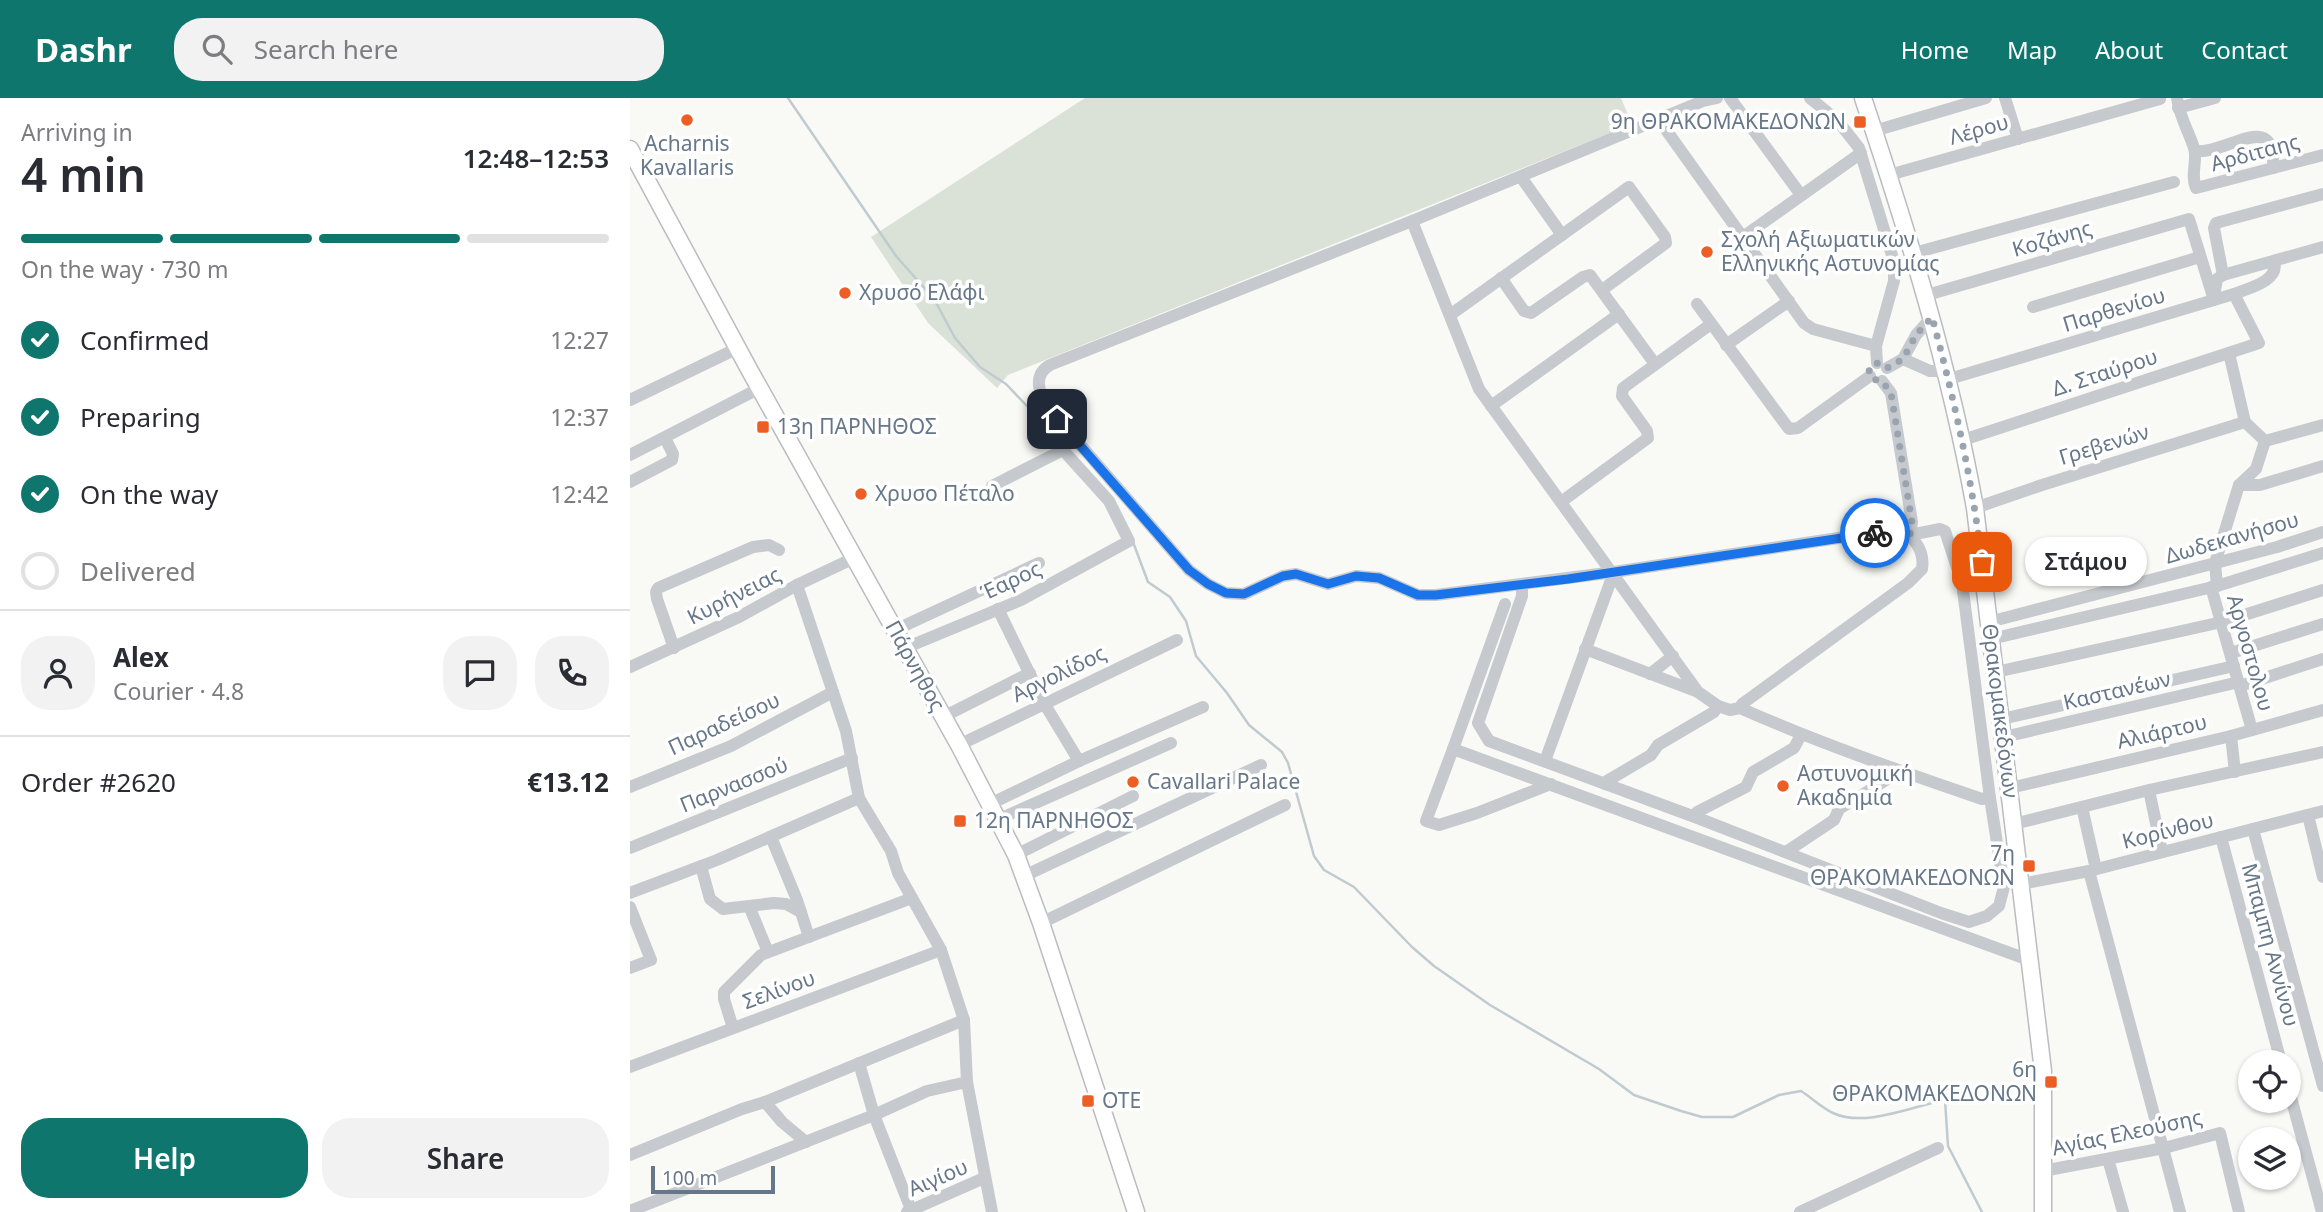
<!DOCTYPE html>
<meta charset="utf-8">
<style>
body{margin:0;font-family:"Noto Sans",sans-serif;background:#f2f2f3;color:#2b2b33;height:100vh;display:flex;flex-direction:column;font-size:26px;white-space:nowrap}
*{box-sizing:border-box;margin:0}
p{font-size:23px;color:#7c7c81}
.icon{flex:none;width:38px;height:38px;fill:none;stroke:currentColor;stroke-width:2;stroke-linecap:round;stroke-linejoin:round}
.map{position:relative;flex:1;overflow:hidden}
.panel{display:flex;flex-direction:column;background:#fff;width:630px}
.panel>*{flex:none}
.controls{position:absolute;left:1608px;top:952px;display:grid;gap:14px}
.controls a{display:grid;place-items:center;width:63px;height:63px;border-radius:50%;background:#fff;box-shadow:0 2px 5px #0004;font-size:35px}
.scale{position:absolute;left:21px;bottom:18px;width:124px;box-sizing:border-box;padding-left:7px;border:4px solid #667789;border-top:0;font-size:19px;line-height:24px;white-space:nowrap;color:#667789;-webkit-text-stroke:5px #fff;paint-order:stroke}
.pin{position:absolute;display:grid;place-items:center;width:60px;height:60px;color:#fff;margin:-30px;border-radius:14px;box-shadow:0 4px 10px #0006}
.courier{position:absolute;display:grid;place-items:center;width:70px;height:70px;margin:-35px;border:5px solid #1a73e8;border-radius:50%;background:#fff;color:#222;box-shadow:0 2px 9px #0007}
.bubble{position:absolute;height:49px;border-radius:24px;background:#fff;box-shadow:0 2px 5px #0004;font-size:23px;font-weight:600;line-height:49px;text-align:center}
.head em{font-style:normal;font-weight:600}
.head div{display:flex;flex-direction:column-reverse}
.head{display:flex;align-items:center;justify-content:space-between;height:119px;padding:0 21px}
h1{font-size:46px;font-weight:600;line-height:52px}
.bar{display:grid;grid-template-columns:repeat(4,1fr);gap:10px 7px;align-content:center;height:84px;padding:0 21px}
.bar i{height:9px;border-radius:5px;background:#e1e1e2}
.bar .current{background:#0f766e}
.bar p{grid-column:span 4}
.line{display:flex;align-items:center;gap:18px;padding:0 21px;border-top:2px solid #e1e1e2}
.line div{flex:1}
.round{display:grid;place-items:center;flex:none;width:74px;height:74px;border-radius:28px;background:#f2f2f3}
ol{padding:0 21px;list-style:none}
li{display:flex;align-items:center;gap:21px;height:77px}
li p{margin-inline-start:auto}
li .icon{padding:7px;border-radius:50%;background:#0f766e;color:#fff;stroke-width:4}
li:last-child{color:#7c7c81}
li i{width:38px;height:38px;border:4px solid #e1e1e2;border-radius:50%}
.button{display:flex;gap:14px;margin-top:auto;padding:14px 21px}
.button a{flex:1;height:80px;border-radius:28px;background:#0f766e;color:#fff;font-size:28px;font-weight:600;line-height:80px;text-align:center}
.button a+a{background:#f2f2f3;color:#2b2b33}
header{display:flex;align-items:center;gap:42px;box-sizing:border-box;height:98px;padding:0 35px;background:#0f766e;color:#fff}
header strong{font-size:33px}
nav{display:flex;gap:38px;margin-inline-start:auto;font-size:24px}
.search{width:490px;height:63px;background:#f2f2f3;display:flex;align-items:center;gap:18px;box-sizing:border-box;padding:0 24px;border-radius:28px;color:#7c7c81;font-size:26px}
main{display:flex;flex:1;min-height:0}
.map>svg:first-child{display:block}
.green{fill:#dae1d7}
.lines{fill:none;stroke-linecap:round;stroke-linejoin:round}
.stream{stroke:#c0cbd0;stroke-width:2.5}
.major-casing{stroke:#b9bdc1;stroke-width:19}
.minor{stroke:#c6cace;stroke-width:12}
.major{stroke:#fff;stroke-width:16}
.done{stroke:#99a4af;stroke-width:7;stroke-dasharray:0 12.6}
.route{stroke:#1a73e8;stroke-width:9}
.poi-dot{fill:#ec5e23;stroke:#fff;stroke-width:2.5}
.labels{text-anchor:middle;stroke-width:7;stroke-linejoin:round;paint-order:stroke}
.poi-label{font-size:21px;fill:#667789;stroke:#fff;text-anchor:start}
.street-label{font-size:21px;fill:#667789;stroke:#fff}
</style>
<header>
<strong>Dashr</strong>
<div class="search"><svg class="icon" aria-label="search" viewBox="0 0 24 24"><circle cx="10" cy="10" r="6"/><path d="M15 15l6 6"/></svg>Search here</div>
<nav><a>Home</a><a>Map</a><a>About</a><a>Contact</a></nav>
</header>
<main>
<section class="panel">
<div class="head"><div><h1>4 min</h1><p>Arriving in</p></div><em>12:48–12:53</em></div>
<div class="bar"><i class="current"></i><i class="current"></i><i class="current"></i><i></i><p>On the way · 730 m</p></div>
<ol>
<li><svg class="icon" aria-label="check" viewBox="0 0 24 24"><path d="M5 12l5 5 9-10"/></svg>Confirmed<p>12:27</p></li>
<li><svg class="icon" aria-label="check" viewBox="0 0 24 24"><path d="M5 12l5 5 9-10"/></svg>Preparing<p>12:37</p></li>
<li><svg class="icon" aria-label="check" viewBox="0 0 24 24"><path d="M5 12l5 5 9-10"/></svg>On the way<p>12:42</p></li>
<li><i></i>Delivered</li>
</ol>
<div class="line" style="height:126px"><a class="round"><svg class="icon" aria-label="person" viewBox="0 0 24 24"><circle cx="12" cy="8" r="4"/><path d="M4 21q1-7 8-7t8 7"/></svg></a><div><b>Alex</b><p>Courier · 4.8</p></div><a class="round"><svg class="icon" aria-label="chat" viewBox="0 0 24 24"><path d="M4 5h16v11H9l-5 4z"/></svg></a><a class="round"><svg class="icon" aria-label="phone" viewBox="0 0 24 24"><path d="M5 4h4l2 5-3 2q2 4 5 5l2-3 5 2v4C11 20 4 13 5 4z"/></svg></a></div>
<div class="line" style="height:91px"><div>Order #2620</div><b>€13.12</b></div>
<div class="button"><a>Help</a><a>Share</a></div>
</section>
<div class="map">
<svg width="1693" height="1114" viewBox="0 0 1693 1114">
<rect width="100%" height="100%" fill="#f9f9f6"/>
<!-- green -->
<path class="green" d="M 455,0 L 991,0 L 1002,26 L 378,277 L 367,290 L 298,225 L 241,139 Z"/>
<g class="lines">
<!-- stream -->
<g class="stream">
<path d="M 158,0 L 266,158 L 304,201 L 325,240 L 350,269 L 376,286 L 435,348"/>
<path d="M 503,444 L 518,484 L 540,499 L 556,523 L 566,558 L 597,595 L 619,627 L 652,654 L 658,665 L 684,758 L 694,772 L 724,789 L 782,849 L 804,868 L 860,907 L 969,971 L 1004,997 L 1051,1013 L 1072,1019 L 1103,1019 L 1149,997 L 1171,993 C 1182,1000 1192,1010 1203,1015 C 1235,1030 1283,1008 1315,1002 L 1318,1048 L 1352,1114"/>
</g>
<!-- major casing -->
<g class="major-casing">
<g id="major">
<path d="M 1233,0 C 1278,135 1320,270 1345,410 L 1413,973 L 1413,1114"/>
<path d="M 0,51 L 120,273 L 329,647 L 386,757 L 411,825 L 506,1114"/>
</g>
</g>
<!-- minor -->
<g class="minor">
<path d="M 1087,0 L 1073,3 L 782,123 L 420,267 C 401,278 410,298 420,312 L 559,472 L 578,486 L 596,495 L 614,496 L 653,478 L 666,476 L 698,486 L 726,478 L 749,480 L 788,497 L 806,497 L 984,474 L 1261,432 C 1282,432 1295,452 1292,471 L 1278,485 L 1112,606 L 1110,610"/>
<path d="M 1100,0 L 1171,97"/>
<path d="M 1180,0 L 1208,23 L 1229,50 L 1264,164 L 1264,183 L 1246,248"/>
<path d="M 1375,0 L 1388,41"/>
<path d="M 1547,0 C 1550,21 1558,31 1564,50 C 1568,63 1560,76 1566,90 L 1693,57"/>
<path d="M 1548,10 L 1585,0"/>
<path d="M 1029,22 L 1174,225 L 1183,231 L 1246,248 L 1247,265"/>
<path d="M 1244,33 L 1356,0"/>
<path d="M 1565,53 C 1597,57 1646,9 1643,70"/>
<path d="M 1259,77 L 1530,1"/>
<path d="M 891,79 L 932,137"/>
<path d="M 782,123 L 849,291 L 1068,594"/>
<path d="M 1113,139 L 1231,55"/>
<path d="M 1284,155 L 1544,84"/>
<path d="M 1593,177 L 1693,149"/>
<path d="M 871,180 L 894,213 L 901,215 L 953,179 L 960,177 L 1025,266"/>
<path d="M 1297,197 L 1559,121 L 1584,202"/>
<path d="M 1584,198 L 1587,181 L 1593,177 L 1584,130 L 1586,125 L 1693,96"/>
<path d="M 1067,206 L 1159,331 L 1168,330 L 1240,278"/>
<path d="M 1403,209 L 1570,159"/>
<path d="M 820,217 L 999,89 L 1035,139 L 1036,145 L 972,192"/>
<path d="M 1096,247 L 1159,203"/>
<path d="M 1599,255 L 1615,324 L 1635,343"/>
<path d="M 1273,261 L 1300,273 L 1317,273"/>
<path d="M 1257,270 L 1273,261 L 1286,237 L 1302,219"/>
<path d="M 1319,281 L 1604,196 C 1619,190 1650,183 1644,163"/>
<path d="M 0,302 L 108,250"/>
<path d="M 861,308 L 989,216"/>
<path d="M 1333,342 L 1629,245 L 1604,196"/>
<path d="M 1635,343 L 1693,327"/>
<path d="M 0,357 L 130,290"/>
<path d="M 0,384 L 42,362 L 43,356 L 35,340"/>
<path d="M 1609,387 L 1630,387 L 1693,368"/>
<path d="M 931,404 L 1018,340 L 1017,333 L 992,298 L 993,290 L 1081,226"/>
<path d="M 1345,410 L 1412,387 L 1615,324"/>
<path d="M 167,487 L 216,633 L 229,700 L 261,753 L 268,775 L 311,852 L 334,922 L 337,984 L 362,1114"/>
<path d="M 892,488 L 892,498 L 848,625 L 859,643 L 1065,719 L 1311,815 L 1339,824 L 1357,818 L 1369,808 L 1374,789 L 1360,700 L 1332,485 L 1315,433 L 1310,431 L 1280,437 L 1282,424 L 1261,295 L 1252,283"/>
<path d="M 1587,488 L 1585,465 L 1609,387 L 1626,371 L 1635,343"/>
<path d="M 1581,489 L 1622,632"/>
<path d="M 875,506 L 823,651 L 1399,862"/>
<path d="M 368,511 L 414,605 L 449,663"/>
<path d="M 1359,524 L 1647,449 L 1693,434"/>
<path d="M 265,532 L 409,465"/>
<path d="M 1361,541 L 1587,488 L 1693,455"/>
<path d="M 44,550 L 27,501 L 26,494 L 28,490 L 123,449 L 139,447 L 149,452"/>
<path d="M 275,550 L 391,502 L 499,443 L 479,403 L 433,352 L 362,388"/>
<path d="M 955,551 L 1068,594 L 1088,608 L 1100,612 L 1110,610 C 1189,645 1270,673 1352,701 L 1360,700"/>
<path d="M 1601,555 L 1693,526"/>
<path d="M 0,569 L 109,519 L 167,487 L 224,460"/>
<path d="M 1366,574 L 1592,524 L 1693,492"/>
<path d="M 1020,576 L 1043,558"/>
<path d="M 1610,588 L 1693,561"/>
<path d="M 313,619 L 400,575"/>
<path d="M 1372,621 L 1604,568"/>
<path d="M 1601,638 L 1605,674"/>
<path d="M 1374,639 L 1609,584"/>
<path d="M 329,647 L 547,542"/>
<path d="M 823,651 L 796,723 L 809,727 L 847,715 L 921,686"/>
<path d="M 915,663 L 984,474"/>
<path d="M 975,686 L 977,683 L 1021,657 L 1028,647 L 1084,614 L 1088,608"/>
<path d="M 0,689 L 101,648 L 203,594"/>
<path d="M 1380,690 L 1601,638 L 1693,612"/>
<path d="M 1519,692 L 1532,754"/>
<path d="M 358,707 L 449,663 L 573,609"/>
<path d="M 1452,709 L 1466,771"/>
<path d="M 1678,717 L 1693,779"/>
<path d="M 1065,719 L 1067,714 L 1116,689 L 1123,674 L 1164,650 L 1171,637"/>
<path d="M 367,722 L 541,645"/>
<path d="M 1384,726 L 1519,692 L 1693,654"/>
<path d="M 1623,731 L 1693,988"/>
<path d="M 141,739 L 167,802 L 179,839"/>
<path d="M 1591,739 L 1651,964"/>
<path d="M 0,750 L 222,660"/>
<path d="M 1156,754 L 1204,722 L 1209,711 L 1261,679 L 1265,671"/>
<path d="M 386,757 L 503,698"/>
<path d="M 71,768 L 80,801 L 93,811 L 144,805 L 156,806 L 171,814"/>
<path d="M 1459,773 L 1550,1114"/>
<path d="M 394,778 L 631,667"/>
<path d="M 1391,786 L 1459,773 L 1693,713"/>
<path d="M 0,795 L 87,762 L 229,700"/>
<path d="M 119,808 L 138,854"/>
<path d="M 0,809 L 21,862 L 0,870"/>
<path d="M 411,825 L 655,707"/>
<path d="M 103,930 L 94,901 L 94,894 L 131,857 L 282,800"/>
<path d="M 229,965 L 244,1017 L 282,1114"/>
<path d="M 0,969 L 311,852"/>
<path d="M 1659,992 L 1692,1114"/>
<path d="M 135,1004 L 152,1024 L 176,1044"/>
<path d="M 0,1057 L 112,1011 L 135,1004 L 334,922"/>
<path d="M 1478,1061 L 1493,1114"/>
<path d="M 1413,1073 L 1534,1050 L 1590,1035 L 1609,1114"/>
<path d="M 0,1113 L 244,1017 L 297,993 L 337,984"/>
<path d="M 277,1114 L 354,1080"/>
<path d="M 1170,1114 L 1308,1050"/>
</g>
<!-- major -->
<use href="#major" class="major"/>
</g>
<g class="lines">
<!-- done -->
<path class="done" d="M 1245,435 L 1270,432 L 1280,437 L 1282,424 L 1261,295 L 1252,283 L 1242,281 L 1239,272 L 1244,265 L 1253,266 L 1257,270 L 1273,261 L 1286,237 L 1302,219 C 1324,300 1342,381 1352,464"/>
<!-- route -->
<path class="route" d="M 427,321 L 559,472 L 578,486 L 596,495 L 614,496 L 653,478 L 666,476 L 698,486 L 726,478 L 749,480 L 788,497 L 806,497 L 938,481 L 1245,435"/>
</g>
<!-- markers -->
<g class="poi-dot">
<circle cx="57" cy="22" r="7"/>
<rect x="1223" y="17" width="14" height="14" rx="3.5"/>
<circle cx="1077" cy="154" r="7"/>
<circle cx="215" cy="195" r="7"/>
<rect x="126" y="322" width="14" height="14" rx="3.5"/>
<circle cx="231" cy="396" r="7"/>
<circle cx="503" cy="684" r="7"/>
<circle cx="1153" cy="688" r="7"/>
<rect x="323" y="716" width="14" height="14" rx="3.5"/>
<rect x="1392" y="761" width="14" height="14" rx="3.5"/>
<rect x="1414" y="977" width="14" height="14" rx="3.5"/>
<rect x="451" y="996" width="14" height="14" rx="3.5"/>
</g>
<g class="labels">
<!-- poi labels -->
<g class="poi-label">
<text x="1216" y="31" text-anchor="end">9η ΘΡΑΚΟΜΑΚΕΔΟΝΩΝ</text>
<text x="57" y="53" text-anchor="middle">Acharnis<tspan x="57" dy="24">Kavallaris</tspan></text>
<text x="1091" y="149">Σχολή Αξιωματικών<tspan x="1091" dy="24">Ελληνικής Αστυνομίας</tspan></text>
<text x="229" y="202">Χρυσό Ελάφι</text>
<text x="147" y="336">13η ΠΑΡΝΗΘΟΣ</text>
<text x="245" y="403">Χρυσο Πέταλο</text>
<text x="1167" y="683">Αστυνομική<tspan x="1167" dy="24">Ακαδημία</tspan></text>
<text x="517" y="691">Cavallari Palace</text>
<text x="344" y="730">12η ΠΑΡΝΗΘΟΣ</text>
<text x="1385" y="763" text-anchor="end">7η<tspan x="1385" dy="24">ΘΡΑΚΟΜΑΚΕΔΟΝΩΝ</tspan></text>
<text x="1407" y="979" text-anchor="end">6η<tspan x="1407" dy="24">ΘΡΑΚΟΜΑΚΕΔΟΝΩΝ</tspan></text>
<text x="472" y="1010">ΟΤΕ</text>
</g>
<!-- street labels -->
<g class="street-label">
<text transform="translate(1349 32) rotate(-16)" y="7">Λέρου</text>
<text transform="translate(1625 55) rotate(-15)" y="7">Αρδιταης</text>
<text transform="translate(1422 141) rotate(-16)" y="7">Κοζάνης</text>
<text transform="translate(1484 212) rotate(-17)" y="7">Παρθενίου</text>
<text transform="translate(1475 275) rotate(-18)" y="7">Δ. Σταύρου</text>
<text transform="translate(1474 347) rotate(-17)" y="7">Γρεβενών</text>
<text transform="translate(1602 440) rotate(-16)" y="7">Δωδεκανήσου</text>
<text transform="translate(381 483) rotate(-25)" y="7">Έαρος</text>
<text transform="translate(104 498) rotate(-27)" y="7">Κυρήνειας</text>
<text transform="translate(1620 555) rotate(74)" y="7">Αργοστολου</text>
<text transform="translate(285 568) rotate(61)" y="7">Πάρνηθος</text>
<text transform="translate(429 576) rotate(-26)" y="7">Αργολίδος</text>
<text transform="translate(1487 593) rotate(-13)" y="7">Καστανέων</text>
<text transform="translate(1370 613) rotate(83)" y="7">Θρακομακεδόνων</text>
<text transform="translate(94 626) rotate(-25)" y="7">Παραδείσου</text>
<text transform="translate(1532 634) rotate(-13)" y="7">Αλιάρτου</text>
<text transform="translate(104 687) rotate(-22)" y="7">Παρνασσού</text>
<text transform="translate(1538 733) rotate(-14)" y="7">Κορίνθου</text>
<text transform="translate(1640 847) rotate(75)" y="7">Μπαμπη Αννίνου</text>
<text transform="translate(149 892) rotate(-20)" y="7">Σελίνου</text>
<text transform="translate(1497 1035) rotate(-12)" y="7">Αγίας Ελεούσης</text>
<text transform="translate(308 1080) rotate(-23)" y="7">Αιγίου</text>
</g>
</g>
</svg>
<div class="controls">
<a><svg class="icon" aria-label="locate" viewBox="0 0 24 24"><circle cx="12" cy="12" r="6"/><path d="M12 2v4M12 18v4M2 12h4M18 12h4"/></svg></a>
<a><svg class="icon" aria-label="layers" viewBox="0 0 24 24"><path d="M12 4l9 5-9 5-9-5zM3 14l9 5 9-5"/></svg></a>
</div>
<div class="scale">100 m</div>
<div class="pin" style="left:1352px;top:464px;background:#ea580c"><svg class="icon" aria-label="bag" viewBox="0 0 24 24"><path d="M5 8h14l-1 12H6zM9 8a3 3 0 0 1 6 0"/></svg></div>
<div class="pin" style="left:427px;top:321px;background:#1f2937"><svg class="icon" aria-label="home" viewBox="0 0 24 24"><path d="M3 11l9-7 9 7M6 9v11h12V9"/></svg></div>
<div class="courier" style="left:1245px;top:435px"><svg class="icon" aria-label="bike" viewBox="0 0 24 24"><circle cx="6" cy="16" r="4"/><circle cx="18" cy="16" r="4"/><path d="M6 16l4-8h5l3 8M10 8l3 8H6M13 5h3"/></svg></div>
<div class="bubble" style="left:1395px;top:439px;width:122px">Στάμου</div>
</div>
</main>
